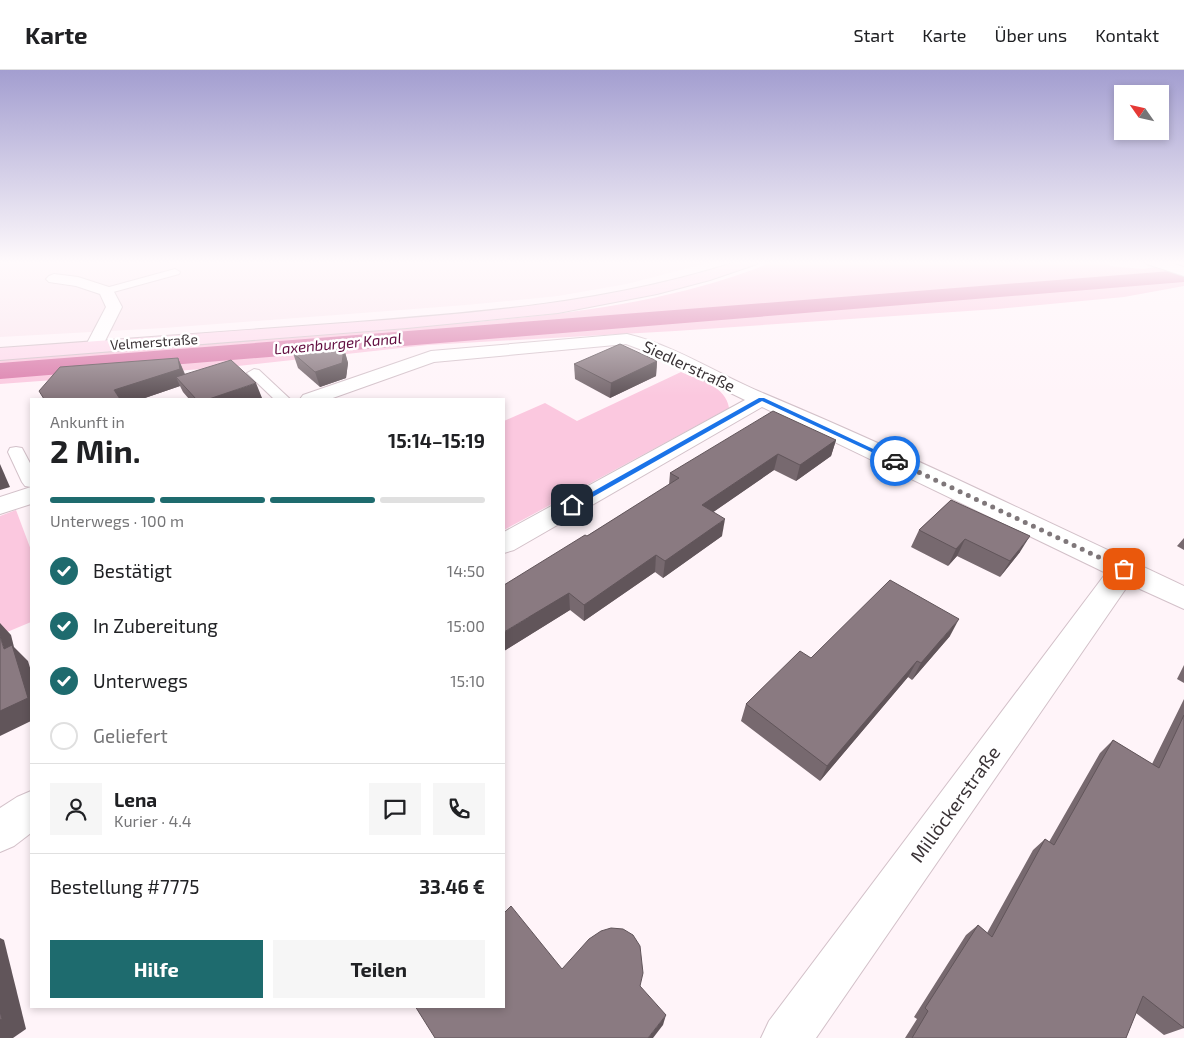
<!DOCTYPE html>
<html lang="de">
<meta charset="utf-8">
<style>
body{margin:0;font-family:"Exo 2",sans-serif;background:#f6f6f6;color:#202124;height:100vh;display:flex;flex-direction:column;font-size:19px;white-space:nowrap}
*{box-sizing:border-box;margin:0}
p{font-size:16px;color:#757577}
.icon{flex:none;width:28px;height:28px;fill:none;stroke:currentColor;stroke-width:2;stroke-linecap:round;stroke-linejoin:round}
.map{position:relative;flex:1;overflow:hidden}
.side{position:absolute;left:30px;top:328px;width:475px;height:610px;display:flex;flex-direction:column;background:#fff;border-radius:0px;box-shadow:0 2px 8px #0003}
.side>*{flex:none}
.needle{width:32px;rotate:304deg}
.buttons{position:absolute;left:1114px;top:15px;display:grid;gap:10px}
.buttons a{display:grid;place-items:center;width:55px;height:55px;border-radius:0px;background:#fff;box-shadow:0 2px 8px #0003;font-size:25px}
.pin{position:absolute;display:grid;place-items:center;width:42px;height:42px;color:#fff;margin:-21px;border-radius:10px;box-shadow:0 2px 8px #0006}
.courier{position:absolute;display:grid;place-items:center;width:50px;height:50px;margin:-25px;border:4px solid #1a73e8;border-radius:50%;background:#fff;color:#222;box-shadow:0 1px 6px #0007}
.head em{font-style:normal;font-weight:700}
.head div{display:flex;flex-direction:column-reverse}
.head{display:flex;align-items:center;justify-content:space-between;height:85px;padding:0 20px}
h1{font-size:32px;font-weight:700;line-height:38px}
.bar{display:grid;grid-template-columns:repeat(4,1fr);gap:8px 5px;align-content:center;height:60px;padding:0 20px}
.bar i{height:6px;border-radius:4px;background:#e0e0e0}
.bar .selected{background:#1e6b6e}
.bar p{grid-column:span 4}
.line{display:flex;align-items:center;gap:12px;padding:0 20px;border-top:1px solid #e0e0e0}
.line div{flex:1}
.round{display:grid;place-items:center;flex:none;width:52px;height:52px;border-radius:0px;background:#f6f6f6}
ol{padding:0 20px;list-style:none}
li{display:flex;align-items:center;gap:15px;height:55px}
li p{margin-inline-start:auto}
li .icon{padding:5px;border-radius:50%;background:#1e6b6e;color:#fff;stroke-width:4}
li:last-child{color:#757577}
li i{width:28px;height:28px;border:2px solid #e0e0e0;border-radius:50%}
.button{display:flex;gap:10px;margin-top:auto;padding:10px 20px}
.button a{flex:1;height:58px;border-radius:0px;background:#1e6b6e;color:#fff;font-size:20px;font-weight:700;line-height:58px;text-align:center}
.button a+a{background:#f6f6f6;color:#202124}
header{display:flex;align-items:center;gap:30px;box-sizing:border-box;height:70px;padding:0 25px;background:#fff;border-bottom:1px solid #e0e0e0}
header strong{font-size:24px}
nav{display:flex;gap:28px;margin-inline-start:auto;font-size:18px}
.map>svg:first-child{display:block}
.built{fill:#fbe6ef}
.green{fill:#fbc8df}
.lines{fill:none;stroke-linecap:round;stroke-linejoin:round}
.canal{fill:#db7eac;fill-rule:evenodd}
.lane-casing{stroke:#d3c1c9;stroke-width:2}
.street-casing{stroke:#d3c1c9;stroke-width:2}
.secondary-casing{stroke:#d3c1c9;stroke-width:2}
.lane{fill:#fff;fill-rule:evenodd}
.street{fill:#fff;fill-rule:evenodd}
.secondary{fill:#fedaec;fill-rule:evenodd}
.wall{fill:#77696f}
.shaded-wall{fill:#61555a}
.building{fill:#8a7a81;stroke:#61555a}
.route{fill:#1a73e8}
.done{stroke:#7f777a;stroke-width:5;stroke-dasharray:0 9}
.labels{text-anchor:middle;stroke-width:5;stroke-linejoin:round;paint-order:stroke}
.far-street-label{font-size:14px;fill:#3a3336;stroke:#fff}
.far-water-label{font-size:15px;font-style:italic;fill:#610c3f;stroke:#fff}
.street-label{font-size:16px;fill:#3a3336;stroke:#fff}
.near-street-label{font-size:19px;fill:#3a3336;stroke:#fff}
</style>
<header>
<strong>Karte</strong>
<nav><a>Start</a><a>Karte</a><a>Über uns</a><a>Kontakt</a></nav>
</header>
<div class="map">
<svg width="1184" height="968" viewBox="0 0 1184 968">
<rect width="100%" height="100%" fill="#fff4f9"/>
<!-- built -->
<path class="built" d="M 0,191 L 716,191 L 627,214 L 558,226 L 466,235 L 164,258 L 0,267 Z"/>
<!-- green -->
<g class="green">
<path d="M 775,191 L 1108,191 L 1110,196 L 1143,199 L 1155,197 L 1184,206 L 1184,216 L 1124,227 L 997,239 L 675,261 L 428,275 L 229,297 L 0,314 L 0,290 C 127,280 254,270 381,259 C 513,249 651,242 775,191 Z"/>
<path d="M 681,302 C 699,310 726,316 729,338 L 504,460 L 504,351 L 545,333 L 577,351 Z"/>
<path d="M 16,440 L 31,480 L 31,552 L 0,565 L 0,446 Z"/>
</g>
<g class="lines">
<!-- canal -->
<path class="canal" d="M 1184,200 L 1184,212 L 0,309 L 0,293 Z"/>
<!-- lane casing -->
<g class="lane-casing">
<g id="lane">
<path d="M 175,199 L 180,202 L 179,204 L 106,224 L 100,221 L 102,219 Z"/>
<path d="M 254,299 L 259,300 L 290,329 L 274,329 L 247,303 Z"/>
<path d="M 16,377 L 22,378 L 31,395 L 31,417 L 25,416 L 22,412 L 8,382 L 10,378 Z"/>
</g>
</g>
<!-- street casing -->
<g class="street-casing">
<g id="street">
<path d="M 1145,191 L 1165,191 L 1184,197 L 1184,206 L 1147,194 Z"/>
<path d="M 54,204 L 78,207 L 112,218 L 122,237 L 100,281 L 94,282 L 88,281 L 85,277 L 106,237 L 100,224 L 76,216 L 49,212 L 46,209 L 49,206 Z"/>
<path d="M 627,264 C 673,275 715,302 758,321 C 902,381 1043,450 1184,516 L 1184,539 L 1129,514 L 816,968 L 761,968 L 769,951 L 1106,503 L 762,337 L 514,480 L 504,483 L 504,462 L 745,330 L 642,280 L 626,274 L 434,292 L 330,329 L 300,329 L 303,325 L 431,281 Z"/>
<path d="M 31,417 L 31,434 L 0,444 L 0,427 Z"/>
<path d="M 31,721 L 31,763 L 14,776 L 0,782 L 0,738 L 17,727 Z"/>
</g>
</g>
<!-- secondary casing -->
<g class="secondary-casing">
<path id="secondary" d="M 739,191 L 759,191 L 757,194 L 710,210 L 657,224 L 558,243 L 407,258 L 0,290 L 0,278 C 115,270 229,261 344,253 C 477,243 611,233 739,191 Z"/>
</g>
<!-- lane -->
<use href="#lane" class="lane"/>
<!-- street -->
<use href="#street" class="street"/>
<!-- secondary -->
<use href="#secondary" class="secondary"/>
</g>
<!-- wall -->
<g class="wall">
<path d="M 344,279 L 348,293 L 346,308 L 320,317 L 298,298 L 293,283 Z"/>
<path d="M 178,288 L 185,304 L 262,328 L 189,329 L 183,322 L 180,316 L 142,329 Z"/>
<path d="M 657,291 L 656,306 L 610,328 L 575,309 L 574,294 Z"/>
<path d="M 836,370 L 831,386 L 796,411 L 774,400 L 713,442 L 722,466 L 663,508 L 655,502 L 584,551 L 570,540 L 504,581 L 587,466 L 669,415 L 670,403 Z"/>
<path d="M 951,430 L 1020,482 L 1000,507 L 957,486 L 948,496 L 911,477 L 919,460 Z"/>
<path d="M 1184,468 L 1184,480 L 1177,476 Z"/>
<path d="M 950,566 L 912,610 L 908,607 L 820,711 L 741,651 L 746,634 Z"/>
<path d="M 1184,595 L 1184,613 L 1177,609 Z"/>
<path d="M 1184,629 L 1184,958 L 1164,965 L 1136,943 L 1126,968 L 905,968 L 917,949 L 914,947 L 966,865 L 978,855 L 987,863 L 1033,780 L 1045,769 L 1049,772 L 1100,683 L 1113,670 L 1152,694 Z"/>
</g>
<!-- shaded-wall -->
<g class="shaded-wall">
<path d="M 344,279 L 348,293 L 346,308 L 320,317 L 315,302 Z"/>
<path d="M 178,288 L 184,303 L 187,314 L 176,307 L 180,316 L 142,329 L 119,329 L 114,320 Z"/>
<path d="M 657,291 L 656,306 L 610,328 L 611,313 Z"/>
<path d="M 256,313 L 262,328 L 260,329 L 209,329 Z"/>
<path d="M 836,370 L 831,386 L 796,411 L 800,395 Z"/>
<path d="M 778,384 L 774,400 L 699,452 L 702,435 Z"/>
<path d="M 0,394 L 10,417 L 0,420 Z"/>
<path d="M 725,449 L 722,466 L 663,508 L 665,491 Z"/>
<path d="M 1030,466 L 1020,482 L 1000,507 L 1010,491 Z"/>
<path d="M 965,469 L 957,486 L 948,496 L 956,479 Z"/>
<path d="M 656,485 L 655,502 L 584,551 L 584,535 Z"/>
<path d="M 569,523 L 570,540 L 504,581 L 504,562 Z"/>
<path d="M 959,549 L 950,566 L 912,610 L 921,593 Z"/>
<path d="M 0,553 L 11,565 L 14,577 L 28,591 L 31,601 L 31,651 L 0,666 L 0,641 L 4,579 L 0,566 Z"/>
<path d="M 917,591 L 908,607 L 820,711 L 827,696 Z"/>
<path d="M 0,868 L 4,870 L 26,959 L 13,968 L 0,968 Z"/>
<path d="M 666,945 L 663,955 L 653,968 L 648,968 Z"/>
</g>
<!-- building -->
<g class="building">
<path d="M 620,274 L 657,291 L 611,313 L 574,294 Z"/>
<path d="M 344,279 L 342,293 L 315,302 L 293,283 Z"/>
<path d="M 178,288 L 180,299 L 114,320 L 120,329 L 44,329 L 39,321 L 60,297 Z"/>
<path d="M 231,290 L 256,313 L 209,329 L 196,329 L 176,307 Z"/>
<path d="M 773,341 L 836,370 L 800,395 L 778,384 L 702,435 L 725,449 L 665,491 L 656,485 L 584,535 L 569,523 L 504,562 L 504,515 L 585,465 L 587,466 L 679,408 L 670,403 Z"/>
<path d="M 951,430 L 1030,466 L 1010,491 L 965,469 L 956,479 L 919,460 Z"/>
<path d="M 890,510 L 959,549 L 921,593 L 917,591 L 827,696 L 746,634 L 800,581 L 811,588 Z"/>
<path d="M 0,566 L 4,579 L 12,575 L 28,628 L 0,641 Z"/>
<path d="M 1184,645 L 1184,958 L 1143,926 L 1126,968 L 912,968 L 928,941 L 925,938 L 978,855 L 992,867 L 1045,769 L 1054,775 L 1113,670 L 1159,698 Z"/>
<path d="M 511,836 L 562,899 L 589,869 L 601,861 L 611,858 L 623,859 L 633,865 L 640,876 L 643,903 L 640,916 L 666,945 L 648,968 L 435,968 L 415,936 L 504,936 L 504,843 Z"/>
<path d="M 0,941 L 2,949 L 0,950 Z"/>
</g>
<!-- sky -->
<linearGradient id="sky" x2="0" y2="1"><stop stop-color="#a39ed0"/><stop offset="0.59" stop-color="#fffafc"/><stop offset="1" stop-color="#fffafc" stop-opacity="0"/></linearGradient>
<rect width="1184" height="326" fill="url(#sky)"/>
<!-- route -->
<path class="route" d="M 759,328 L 764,328 L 899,391 L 893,392 L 762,331 L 575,437 L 569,435 Z"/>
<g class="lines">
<!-- done -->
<path class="done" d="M 895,391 L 1124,499"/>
</g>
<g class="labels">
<!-- far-street labels -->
<g class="far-street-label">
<text transform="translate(154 272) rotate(-4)" y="5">Velmerstraße</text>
</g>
<!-- far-water labels -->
<g class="far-water-label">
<text transform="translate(338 274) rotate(-5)" y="5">Laxenburger Kanal</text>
</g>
<!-- street labels -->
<g class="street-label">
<text transform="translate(689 296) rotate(25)" y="6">Siedlerstraße</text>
</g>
<!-- near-street labels -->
<g class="near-street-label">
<text transform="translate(955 734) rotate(-54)" y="7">Millöckerstraße</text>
</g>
</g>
</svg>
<div class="buttons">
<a><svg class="needle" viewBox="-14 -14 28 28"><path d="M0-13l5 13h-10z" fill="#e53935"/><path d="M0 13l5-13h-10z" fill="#757577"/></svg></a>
</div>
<div class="pin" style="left:1124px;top:499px;background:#ea580c"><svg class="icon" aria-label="bag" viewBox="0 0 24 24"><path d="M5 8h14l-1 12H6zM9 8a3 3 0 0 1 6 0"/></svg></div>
<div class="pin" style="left:572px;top:435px;background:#1f2937"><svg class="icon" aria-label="home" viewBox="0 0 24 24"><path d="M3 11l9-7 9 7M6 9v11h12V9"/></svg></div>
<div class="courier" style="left:895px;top:391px"><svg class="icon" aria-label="car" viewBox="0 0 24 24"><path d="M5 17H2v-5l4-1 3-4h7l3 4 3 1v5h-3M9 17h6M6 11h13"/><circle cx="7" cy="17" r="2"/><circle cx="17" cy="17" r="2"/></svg></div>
<section class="side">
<div class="head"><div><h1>2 Min.</h1><p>Ankunft in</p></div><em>15:14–15:19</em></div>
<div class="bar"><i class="selected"></i><i class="selected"></i><i class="selected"></i><i></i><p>Unterwegs · 100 m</p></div>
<ol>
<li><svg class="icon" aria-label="check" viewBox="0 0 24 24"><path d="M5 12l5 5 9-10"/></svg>Bestätigt<p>14:50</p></li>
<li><svg class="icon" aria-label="check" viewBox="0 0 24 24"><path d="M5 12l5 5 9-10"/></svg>In Zubereitung<p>15:00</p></li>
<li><svg class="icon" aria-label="check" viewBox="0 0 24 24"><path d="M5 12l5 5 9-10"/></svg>Unterwegs<p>15:10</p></li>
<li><i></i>Geliefert</li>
</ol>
<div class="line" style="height:90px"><a class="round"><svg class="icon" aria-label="person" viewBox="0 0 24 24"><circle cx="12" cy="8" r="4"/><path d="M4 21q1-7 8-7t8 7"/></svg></a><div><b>Lena</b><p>Kurier · 4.4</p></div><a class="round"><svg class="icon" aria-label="chat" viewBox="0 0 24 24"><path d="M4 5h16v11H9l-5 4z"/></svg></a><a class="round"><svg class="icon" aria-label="phone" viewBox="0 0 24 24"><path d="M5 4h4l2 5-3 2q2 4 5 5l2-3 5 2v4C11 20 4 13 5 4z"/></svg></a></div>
<div class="line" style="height:65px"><div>Bestellung #7775</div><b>33.46 €</b></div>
<div class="button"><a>Hilfe</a><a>Teilen</a></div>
</section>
</div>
